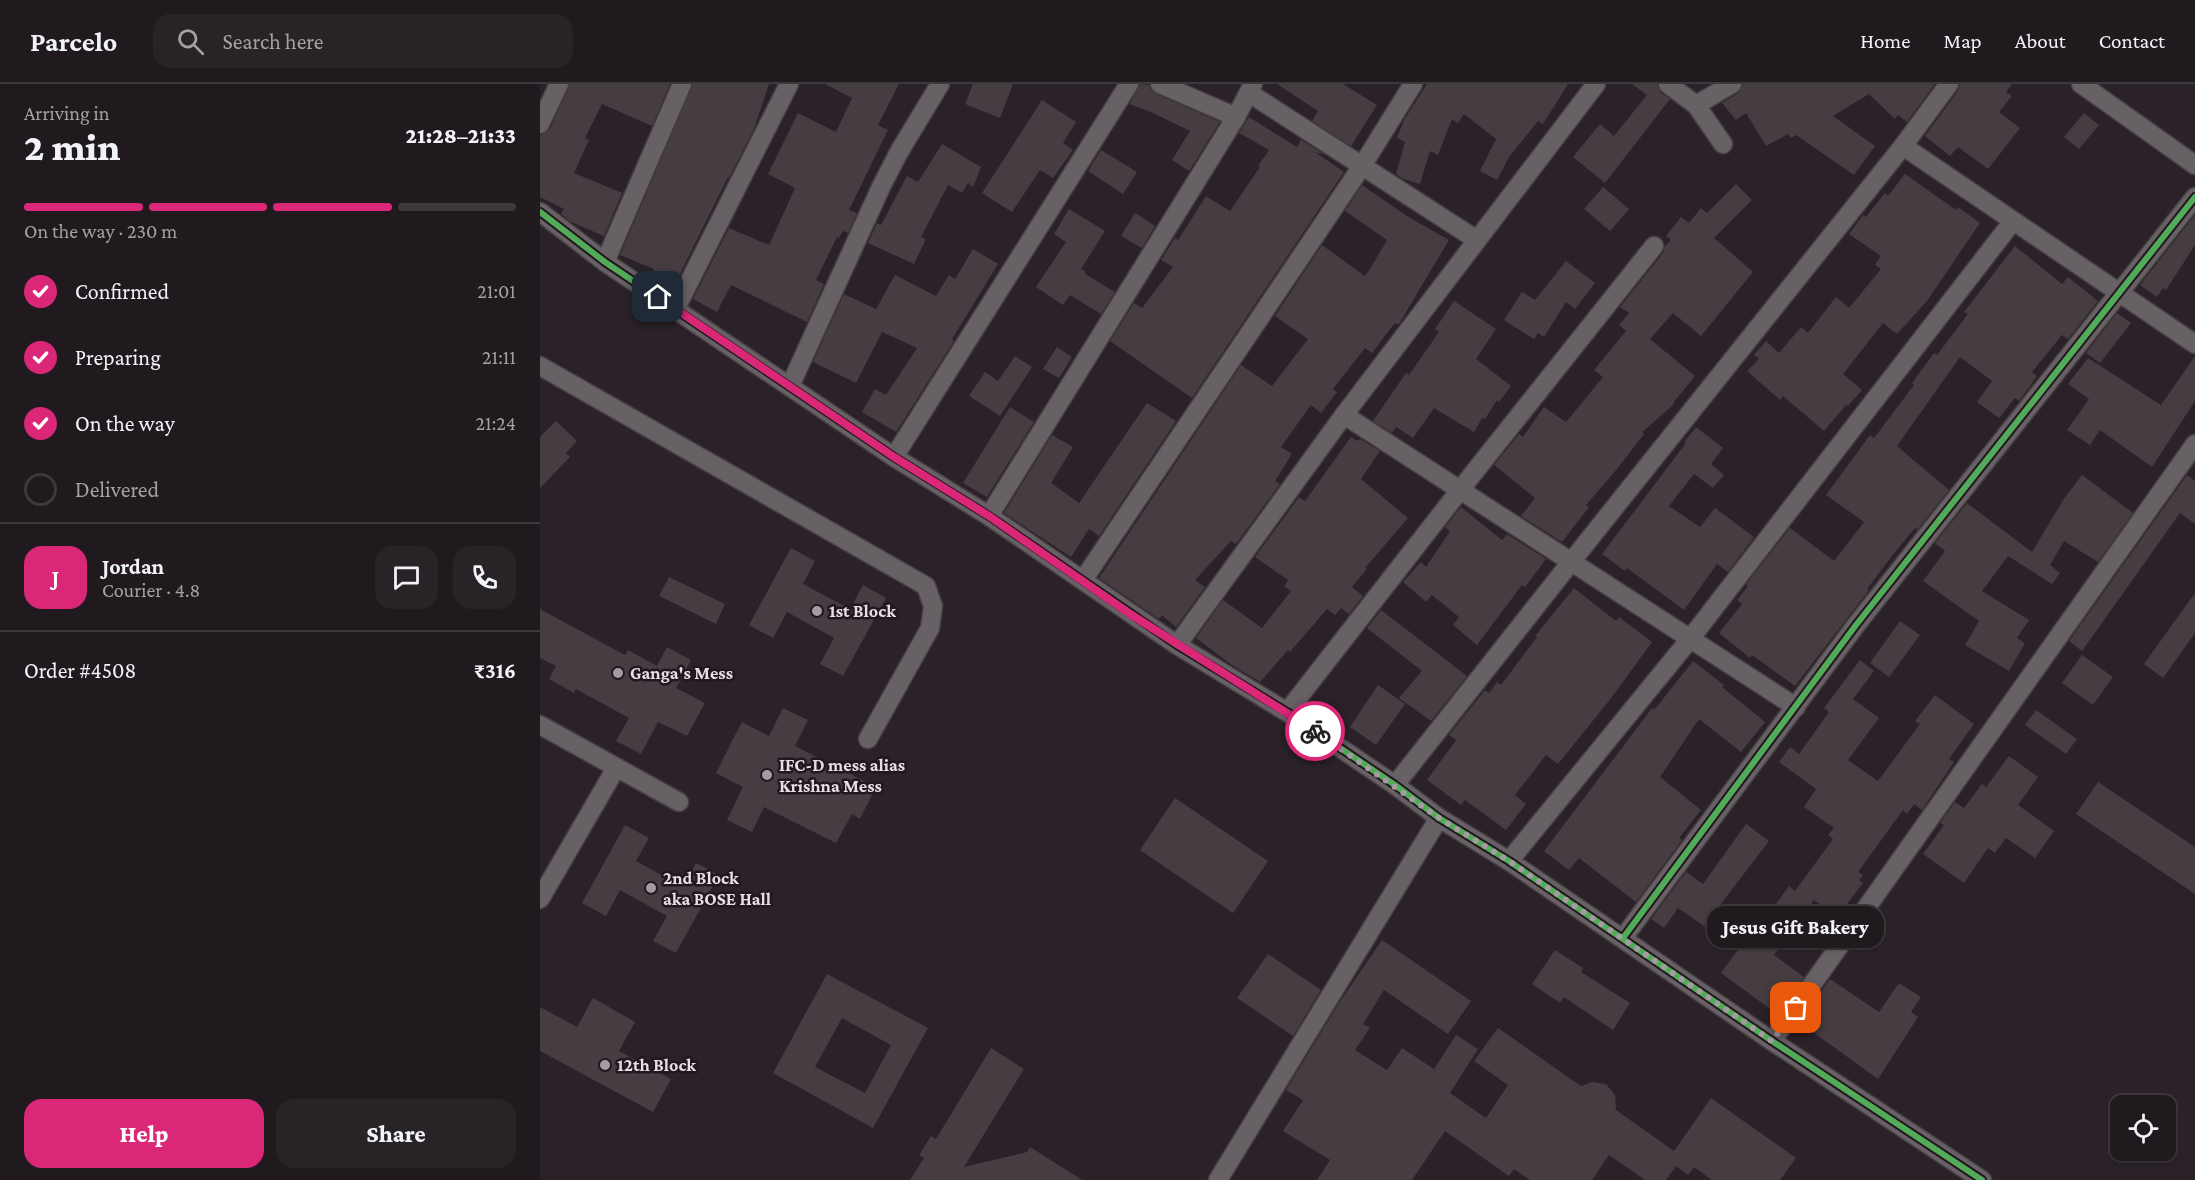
<!DOCTYPE html>
<meta charset="utf-8">
<style>
body{margin:0;font-family:"Crimson Pro",serif;background:#282327;color:#f1f3f6;height:100vh;display:flex;flex-direction:column;font-size:22px;white-space:nowrap}
*{box-sizing:border-box;margin:0}
p{font-size:20px;color:#a2a1a4}
.icon{flex:none;width:33px;height:33px;fill:none;stroke:currentColor;stroke-width:2;stroke-linecap:round;stroke-linejoin:round}
.map{position:relative;flex:1;overflow:hidden}
.details{display:flex;flex-direction:column;background:#201a1e;width:540px}
.details>*{flex:none}
.tools{position:absolute;left:1570px;top:1011px;display:grid;gap:12px}
.tools a{display:grid;place-items:center;width:66px;height:66px;border-radius:12px;background:#201a1e;box-shadow:0 2px 4px #0004,0 0 0 2px #3d383c;font-size:30px}
.pin{position:absolute;display:grid;place-items:center;width:51px;height:51px;color:#fff;margin:-26px;border-radius:12px;box-shadow:0 3px 9px #0006}
.courier{position:absolute;display:grid;place-items:center;width:60px;height:60px;margin:-30px;border:4px solid #db2777;border-radius:50%;background:#fff;color:#222;box-shadow:0 2px 8px #0007}
.bubble{position:absolute;height:42px;border-radius:18px;background:#201a1e;box-shadow:0 2px 4px #0004,0 0 0 2px #3d383c;font-size:20px;font-weight:800;line-height:42px;text-align:center}
.head em{font-style:normal;font-weight:800}
.head div{display:flex;flex-direction:column-reverse}
.head{display:flex;align-items:center;justify-content:space-between;height:102px;padding:0 24px}
h1{font-size:39px;font-weight:800;line-height:45px}
.bar{display:grid;grid-template-columns:repeat(4,1fr);gap:9px 6px;align-content:center;height:72px;padding:0 24px}
.bar i{height:8px;border-radius:4px;background:#3d383c}
.bar .active{background:#db2777}
.bar p{grid-column:span 4}
.line{display:flex;align-items:center;gap:15px;padding:0 24px;border-top:2px solid #3d383c}
.line div{flex:1}
.round{display:grid;place-items:center;flex:none;width:63px;height:63px;border-radius:18px;background:#282327}
ol{padding:0 24px;list-style:none}
li{display:flex;align-items:center;gap:18px;height:66px}
li p{margin-inline-start:auto}
li .icon{padding:6px;border-radius:50%;background:#db2777;color:#fff;stroke-width:4}
li:last-child{color:#a2a1a4}
li i{width:33px;height:33px;border:3px solid #3d383c;border-radius:50%}
.cta{display:flex;gap:12px;margin-top:auto;padding:12px 24px}
.cta a{flex:1;height:69px;border-radius:18px;background:#db2777;color:#fff;font-size:24px;font-weight:800;line-height:69px;text-align:center}
.cta a+a{background:#282327;color:#f1f3f6}
header{display:flex;align-items:center;gap:36px;box-sizing:border-box;height:84px;padding:0 30px;background:#201a1e;border-bottom:2px solid #3d383c}
header strong{font-size:28px}
nav{display:flex;gap:33px;margin-inline-start:auto;font-size:21px}
.search{width:420px;height:54px;background:#282327;display:flex;align-items:center;gap:15px;box-sizing:border-box;padding:0 21px;border-radius:18px;color:#a2a1a4;font-size:22px}
main{display:flex;flex:1;min-height:0}
.map>svg:first-child{display:block}
.building{fill:#453d42;fill-rule:evenodd}
.lines{fill:none;stroke-linecap:round;stroke-linejoin:round}
.minor-casing{stroke:#453e43;stroke-width:21}
.minor{stroke:#676165;stroke-width:18}
.cycleway-casing{stroke:#23161f;stroke-width:10}
.cycleway{stroke:#51ab58;stroke-width:6}
.done{stroke:#a59ca2;stroke-width:6;stroke-dasharray:0 10.8}
.route{stroke:#db2777;stroke-width:8}
.poi-dot{fill:#a59ca2;stroke:#23161f;stroke-width:2}
.labels{text-anchor:middle;stroke-width:5;stroke-linejoin:round;paint-order:stroke}
.poi-label{font-size:18px;font-weight:bold;fill:#e7dde3;stroke:#23161f;text-anchor:start}
</style>
<header>
<strong>Parcelo</strong>
<div class="search"><svg class="icon" aria-label="search" viewBox="0 0 24 24"><circle cx="10" cy="10" r="6"/><path d="M15 15l6 6"/></svg>Search here</div>
<nav><a>Home</a><a>Map</a><a>About</a><a>Contact</a></nav>
</header>
<main>
<section class="details">
<div class="head"><div><h1>2 min</h1><p>Arriving in</p></div><em>21:28–21:33</em></div>
<div class="bar"><i class="active"></i><i class="active"></i><i class="active"></i><i></i><p>On the way · 230 m</p></div>
<ol>
<li><svg class="icon" aria-label="check" viewBox="0 0 24 24"><path d="M5 12l5 5 9-10"/></svg>Confirmed<p>21:01</p></li>
<li><svg class="icon" aria-label="check" viewBox="0 0 24 24"><path d="M5 12l5 5 9-10"/></svg>Preparing<p>21:11</p></li>
<li><svg class="icon" aria-label="check" viewBox="0 0 24 24"><path d="M5 12l5 5 9-10"/></svg>On the way<p>21:24</p></li>
<li><i></i>Delivered</li>
</ol>
<div class="line" style="height:108px"><b class="round" style="background:#db2777;color:#fff">J</b><div><b>Jordan</b><p>Courier · 4.8</p></div><a class="round"><svg class="icon" aria-label="chat" viewBox="0 0 24 24"><path d="M4 5h16v11H9l-5 4z"/></svg></a><a class="round"><svg class="icon" aria-label="phone" viewBox="0 0 24 24"><path d="M5 4h4l2 5-3 2q2 4 5 5l2-3 5 2v4C11 20 4 13 5 4z"/></svg></a></div>
<div class="line" style="height:78px"><div>Order #4508</div><b>₹316</b></div>
<div class="cta"><a>Help</a><a>Share</a></div>
</section>
<div class="map">
<svg width="1655" height="1096" viewBox="0 0 1655 1096">
<rect width="100%" height="100%" fill="#2a2228"/>
<!-- building -->
<g class="building">
<path d="M 30,0 L 130,0 L 112,42 L 62,20 L 45,54 L 49,56 L 34,89 L 82,109 L 64,152 L 31,138 L 21,130 L 24,125 L 0,113 L 0,52 L 10,45 Z"/>
<path d="M 153,0 L 229,0 L 214,45 L 189,94 L 188,93 L 133,204 L 110,195 L 114,185 L 80,171 Z"/>
<path d="M 285,0 L 359,0 L 338,41 L 348,46 L 309,126 L 317,129 L 308,149 L 303,147 L 299,154 L 297,153 L 276,196 L 284,200 L 267,238 L 191,201 L 177,228 L 153,215 L 189,144 L 229,161 L 255,104 L 228,90 L 258,29 L 296,48 L 312,14 Z"/>
<path d="M 433,0 L 473,0 L 460,34 L 425,20 Z"/>
<path d="M 600,0 L 609,1 L 611,6 L 616,10 L 680,38 L 649,87 L 632,76 L 650,47 L 613,29 L 590,20 Z"/>
<path d="M 737,0 L 803,0 L 837,21 L 811,62 L 772,37 L 778,27 Z"/>
<path d="M 887,0 L 1028,0 L 1003,40 L 998,37 L 969,73 L 957,96 L 940,87 L 956,55 L 924,30 L 918,39 L 912,35 L 898,71 L 890,67 L 880,100 L 863,95 L 856,90 L 865,58 L 857,54 L 864,36 Z"/>
<path d="M 1092,0 L 1117,0 L 1121,9 L 1130,15 L 1065,99 L 1033,73 L 1060,40 L 1074,52 L 1107,11 Z"/>
<path d="M 1203,0 L 1395,0 L 1367,38 L 1358,31 L 1355,35 L 1329,10 L 1293,32 L 1335,62 L 1314,91 L 1256,51 L 1251,54 L 1248,50 L 1226,62 L 1206,29 L 1196,36 L 1182,19 L 1198,9 Z"/>
<path d="M 1420,0 L 1472,0 L 1466,8 L 1472,12 L 1459,28 L 1480,44 L 1448,85 L 1418,63 L 1410,72 L 1385,52 L 1418,7 Z"/>
<path d="M 502,16 L 536,38 L 523,59 L 533,66 L 513,94 L 500,86 L 472,128 L 442,109 Z"/>
<path d="M 1544,29 L 1559,41 L 1539,65 L 1524,53 Z"/>
<path d="M 709,33 L 757,63 L 761,56 L 785,71 L 775,68 L 804,88 L 652,314 L 570,257 L 594,219 L 602,224 L 633,183 L 621,176 L 635,154 L 638,156 L 666,112 L 690,127 L 720,83 L 718,82 L 729,66 L 699,49 Z"/>
<path d="M 402,60 L 441,83 L 433,103 L 428,99 L 422,109 L 408,101 L 381,153 L 386,155 L 374,180 L 328,159 L 337,139 L 341,141 L 367,92 L 378,98 Z"/>
<path d="M 561,66 L 597,88 L 583,110 L 548,87 Z"/>
<path d="M 1365,90 L 1416,126 L 1418,123 L 1440,139 L 1387,217 L 1357,250 L 1343,239 L 1303,290 L 1322,306 L 1308,322 L 1306,321 L 1284,347 L 1243,312 L 1240,316 L 1207,287 L 1219,275 L 1214,271 L 1226,257 L 1239,269 L 1261,243 L 1268,249 L 1296,213 L 1309,224 L 1341,185 L 1335,181 L 1341,172 L 1309,150 L 1323,131 L 1326,133 L 1345,109 L 1348,112 Z"/>
<path d="M 1196,100 L 1212,116 L 1174,154 L 1213,188 L 1161,252 L 1133,229 L 1110,255 L 1155,292 L 1133,319 L 1134,320 L 1102,348 L 1104,350 L 1077,385 L 1046,421 L 1049,423 L 1022,458 L 981,432 L 995,414 L 954,381 L 979,350 L 983,353 L 1004,323 L 1026,338 L 1063,293 L 1054,286 L 1086,247 L 1079,241 L 1089,229 L 1080,223 L 1123,169 L 1125,162 L 1131,156 L 1126,152 L 1141,133 L 1149,139 L 1161,124 L 1167,129 Z"/>
<path d="M 822,101 L 867,132 L 909,156 L 859,240 L 854,240 L 832,269 L 825,264 L 793,305 L 797,308 L 781,329 L 771,321 L 741,363 L 752,370 L 735,397 L 740,400 L 696,460 L 691,457 L 655,496 L 665,503 L 636,543 L 622,531 L 619,535 L 559,494 L 701,281 L 732,302 L 768,255 L 735,232 L 782,161 L 825,192 L 830,185 L 847,156 L 805,127 Z"/>
<path d="M 1063,103 L 1089,125 L 1070,147 L 1044,125 Z"/>
<path d="M 529,125 L 565,147 L 541,185 L 546,188 L 545,190 L 575,208 L 561,230 L 530,211 L 523,221 L 496,203 L 526,158 L 514,150 Z"/>
<path d="M 595,129 L 615,142 L 602,164 L 581,152 Z"/>
<path d="M 1655,131 L 1655,161 L 1626,206 L 1623,204 L 1617,213 L 1600,201 Z"/>
<path d="M 1475,162 L 1522,200 L 1528,193 L 1558,217 L 1528,255 L 1522,251 L 1492,288 L 1497,292 L 1479,317 L 1475,314 L 1459,334 L 1437,318 L 1452,297 L 1420,273 L 1357,362 L 1409,406 L 1377,446 L 1375,444 L 1355,468 L 1327,505 L 1329,506 L 1255,602 L 1212,571 L 1210,574 L 1179,549 L 1202,520 L 1197,516 L 1208,502 L 1206,500 L 1250,444 L 1294,477 L 1324,438 L 1286,411 L 1330,351 L 1334,354 L 1374,301 L 1372,299 L 1394,269 L 1397,271 L 1428,230 L 1424,228 Z"/>
<path d="M 433,165 L 458,180 L 412,255 L 414,257 L 356,348 L 322,328 L 335,305 L 346,311 L 377,264 L 342,248 L 316,299 L 273,278 L 304,210 L 336,225 L 355,191 L 396,212 L 409,191 L 415,195 Z"/>
<path d="M 1026,177 L 1055,199 L 1035,225 L 1026,218 L 1004,253 L 998,249 L 994,255 L 964,236 L 982,208 L 995,216 Z"/>
<path d="M 914,217 L 956,245 L 936,275 L 971,302 L 959,318 L 957,316 L 945,335 L 942,334 L 934,348 L 894,324 L 873,354 L 856,343 L 852,349 L 833,337 L 866,289 L 869,291 L 899,248 L 895,245 Z"/>
<path d="M 1577,229 L 1591,239 L 1560,279 L 1546,269 Z"/>
<path d="M 517,263 L 532,273 L 519,294 L 503,285 Z"/>
<path d="M 475,272 L 492,283 L 460,332 L 429,312 L 445,288 L 458,297 Z"/>
<path d="M 1655,272 L 1655,317 L 1612,383 L 1560,346 L 1550,361 L 1527,346 L 1549,315 L 1528,300 L 1548,274 L 1621,321 Z"/>
<path d="M 607,319 L 636,337 L 559,452 L 549,445 L 531,473 L 464,429 L 512,351 L 533,363 L 511,399 L 539,419 Z"/>
<path d="M 470,323 L 494,338 L 447,413 L 423,399 Z"/>
<path d="M 16,337 L 37,357 L 26,369 L 30,373 L 0,404 L 0,353 Z"/>
<path d="M 1156,343 L 1183,364 L 1171,380 L 1184,391 L 1173,404 L 1154,390 L 1129,422 L 1160,443 L 1175,424 L 1214,453 L 1188,488 L 1177,480 L 1144,526 L 1087,484 L 1085,487 L 1062,470 L 1146,359 L 1144,358 Z"/>
<path d="M 811,353 L 818,357 L 820,355 L 840,367 L 821,395 L 868,434 L 825,484 L 827,485 L 812,503 L 823,512 L 809,530 L 801,524 L 795,531 L 787,525 L 750,568 L 748,566 L 720,598 L 692,581 L 656,554 L 683,516 L 722,544 L 751,507 L 744,502 L 748,496 L 715,473 L 759,413 L 765,417 Z"/>
<path d="M 1542,391 L 1593,429 L 1558,478 L 1524,457 L 1510,481 L 1520,489 L 1512,500 L 1468,472 L 1442,507 L 1489,536 L 1477,554 L 1485,559 L 1469,587 L 1425,561 L 1439,537 L 1383,497 L 1405,467 L 1395,459 L 1427,419 L 1492,468 L 1523,416 Z"/>
<path d="M 1647,391 L 1655,397 L 1655,440 L 1640,429 L 1542,567 L 1529,557 Z"/>
<path d="M 921,423 L 962,456 L 967,450 L 1006,475 L 985,503 L 982,501 L 937,561 L 913,541 L 919,533 L 892,511 L 886,518 L 863,498 L 881,478 L 886,483 L 910,447 L 905,443 Z"/>
<path d="M 251,464 L 275,477 L 263,500 L 310,525 L 323,501 L 346,514 L 303,592 L 280,580 L 294,554 L 247,528 L 233,554 L 209,541 Z"/>
<path d="M 129,493 L 185,520 L 176,540 L 119,512 Z"/>
<path d="M 1034,504 L 1076,537 L 1079,533 L 1112,558 L 1072,613 L 1018,680 L 1006,671 L 975,711 L 986,720 L 966,746 L 925,716 L 921,721 L 887,696 L 916,656 L 909,651 L 945,606 L 949,609 L 957,598 L 961,601 L 997,553 L 995,552 Z"/>
<path d="M 1655,509 L 1655,549 L 1623,594 L 1604,580 Z"/>
<path d="M 0,525 L 85,571 L 88,566 L 117,582 L 127,563 L 151,576 L 136,604 L 165,619 L 147,652 L 118,638 L 101,670 L 76,657 L 89,634 L 36,605 L 34,609 L 9,595 L 16,582 L 0,574 Z"/>
<path d="M 841,526 L 927,592 L 891,637 L 859,614 L 882,587 L 827,544 Z"/>
<path d="M 1360,537 L 1380,551 L 1349,593 L 1330,579 Z"/>
<path d="M 1542,571 L 1573,593 L 1553,621 L 1522,599 Z"/>
<path d="M 1320,576 L 1334,587 L 1313,615 L 1339,634 L 1308,676 L 1338,697 L 1380,640 L 1375,637 L 1395,611 L 1434,640 L 1409,675 L 1414,678 L 1382,726 L 1374,720 L 1367,730 L 1363,726 L 1318,788 L 1323,791 L 1319,796 L 1323,799 L 1304,824 L 1301,828 L 1291,820 L 1287,825 L 1274,816 L 1234,871 L 1264,893 L 1237,930 L 1181,889 L 1208,852 L 1211,855 L 1249,802 L 1255,807 L 1293,755 L 1288,751 L 1294,744 L 1264,723 L 1276,705 L 1239,678 L 1250,663 L 1259,670 L 1289,628 L 1284,624 Z"/>
<path d="M 1153,577 L 1184,601 L 1182,603 L 1225,638 L 1201,668 L 1159,635 L 1120,693 L 1161,726 L 1139,754 L 1142,756 L 1096,818 L 1039,774 L 1029,786 L 1004,767 L 1112,624 L 1115,625 Z"/>
<path d="M 838,601 L 865,620 L 836,661 L 810,643 Z"/>
<path d="M 243,624 L 268,636 L 255,662 L 336,703 L 320,735 L 312,730 L 296,759 L 224,723 L 212,748 L 187,736 L 203,703 L 176,689 L 193,655 L 202,638 L 229,652 Z"/>
<path d="M 1496,626 L 1537,655 L 1526,670 L 1485,641 Z"/>
<path d="M 1469,672 L 1498,693 L 1478,721 L 1514,747 L 1495,774 L 1466,754 L 1455,769 L 1448,764 L 1424,799 L 1383,770 L 1404,741 L 1400,739 L 1415,718 L 1424,724 L 1442,700 L 1446,703 Z"/>
<path d="M 1558,698 L 1655,763 L 1655,810 L 1536,730 Z"/>
<path d="M 635,714 L 728,777 L 693,829 L 600,766 Z"/>
<path d="M 1206,740 L 1229,757 L 1164,842 L 1138,824 L 1124,844 L 1111,835 L 1146,788 L 1163,800 Z"/>
<path d="M 85,741 L 109,754 L 96,777 L 143,803 L 156,779 L 179,791 L 136,869 L 113,857 L 127,832 L 80,806 L 66,832 L 42,819 Z"/>
<path d="M 842,856 L 931,917 L 908,950 L 844,906 L 823,940 L 830,944 L 815,966 L 847,986 L 862,964 L 894,985 L 916,951 L 938,965 L 910,1009 L 946,1034 L 968,1001 L 934,977 L 958,944 L 1041,1002 L 1052,998 L 1066,1000 L 1075,1011 L 1076,1026 L 1134,1067 L 1171,1014 L 1256,1074 L 1240,1096 L 1172,1096 L 1154,1083 L 1148,1091 L 1136,1082 L 1126,1096 L 1105,1096 L 1069,1071 L 1052,1096 L 990,1096 L 974,1085 L 969,1092 L 905,1047 L 872,1096 L 777,1096 L 790,1076 L 743,1047 L 763,1016 L 746,1006 L 799,919 Z"/>
<path d="M 1015,866 L 1043,884 L 1041,888 L 1090,919 L 1073,946 L 1024,913 L 1020,919 L 992,900 Z"/>
<path d="M 728,870 L 781,906 L 753,952 L 697,914 Z"/>
<path d="M 287,890 L 388,944 L 333,1044 L 233,989 ZM 302,934 L 351,961 L 325,1009 L 275,983 Z"/>
<path d="M 1290,895 L 1339,928 L 1359,899 L 1381,913 L 1371,928 L 1378,933 L 1338,995 L 1259,938 Z"/>
<path d="M 53,914 L 95,938 L 79,967 L 131,995 L 113,1028 L 0,967 L 0,923 L 37,943 Z"/>
<path d="M 451,964 L 484,985 L 424,1083 L 487,1068 L 490,1063 L 542,1096 L 370,1096 L 384,1074 L 379,1071 L 391,1052 L 396,1055 Z"/>
</g>
<g class="lines">
<!-- minor casing -->
<g class="minor-casing">
<g id="minor">
<path d="M 620,0 L 696,33"/>
<path d="M 1128,0 L 1156,21 L 1183,60"/>
<path d="M 1541,0 L 1655,81"/>
<path d="M 709,9 L 937,156"/>
<path d="M 1156,21 L 1192,0"/>
<path d="M 0,40 L 19,0"/>
<path d="M 1363,62 L 1655,260"/>
<path d="M 0,128 L 65,178 L 354,373 L 449,432 L 637,561 L 747,628 L 855,701 L 899,734 L 969,777 L 1232,957 L 1442,1096"/>
<path d="M 65,178 L 142,0"/>
<path d="M 136,224 L 249,0"/>
<path d="M 0,282 L 386,502 L 393,522 L 390,544 L 328,655"/>
<path d="M 250,302 L 341,103 L 359,68 L 400,0"/>
<path d="M 804,331 L 1256,623"/>
<path d="M 354,373 L 589,0"/>
<path d="M 449,432 L 696,33 L 713,0"/>
<path d="M 543,496 L 822,82 L 873,0"/>
<path d="M 637,561 L 804,331 L 1056,0"/>
<path d="M 747,628 L 920,406 L 1114,162"/>
<path d="M 0,641 L 139,718"/>
<path d="M 855,701 L 1031,478 L 1363,62 L 1409,0"/>
<path d="M 969,777 L 1150,555 L 1473,137"/>
<path d="M 0,815 L 76,684"/>
<path d="M 1083,854 L 1316,541 L 1655,113"/>
<path d="M 1232,957 L 1655,360"/>
<path d="M 678,1096 L 899,734"/>
</g>
</g>
<!-- minor -->
<use href="#minor" class="minor"/>
<!-- cycleway casing -->
<g class="cycleway-casing">
<g id="cycleway">
<path d="M 0,128 L 65,178 L 354,373 L 449,432 L 637,561 L 747,628 L 855,701 L 899,734 L 969,777 L 1232,957 L 1442,1096"/>
<path d="M 1083,854 L 1316,541 L 1655,113"/>
</g>
</g>
<!-- cycleway -->
<use href="#cycleway" class="cycleway"/>
</g>
<g class="lines">
<!-- done -->
<path class="done" d="M 775,647 L 899,734 L 969,777 L 1232,957 L 1256,924"/>
<!-- route -->
<path class="route" d="M 118,213 L 354,373 L 449,432 L 590,530 L 775,647"/>
</g>
<!-- markers -->
<g class="poi-dot">
<circle cx="277" cy="527" r="6"/>
<circle cx="78" cy="589" r="6"/>
<circle cx="227" cy="691" r="6"/>
<circle cx="111" cy="804" r="6"/>
<circle cx="65" cy="981" r="6"/>
</g>
<g class="labels">
<!-- poi labels -->
<g class="poi-label">
<text x="289" y="533">1st Block</text>
<text x="90" y="595">Ganga's Mess</text>
<text x="239" y="687">IFC-D mess alias<tspan x="239" dy="21">Krishna Mess</tspan></text>
<text x="123" y="800">2nd Block<tspan x="123" dy="21">aka BOSE Hall</tspan></text>
<text x="77" y="987">12th Block</text>
</g>
</g>
</svg>
<div class="tools">
<a><svg class="icon" aria-label="locate" viewBox="0 0 24 24"><circle cx="12" cy="12" r="6"/><path d="M12 2v4M12 18v4M2 12h4M18 12h4"/></svg></a>
</div>
<div class="pin" style="left:1256px;top:924px;background:#ea580c"><svg class="icon" aria-label="bag" viewBox="0 0 24 24"><path d="M5 8h14l-1 12H6zM9 8a3 3 0 0 1 6 0"/></svg></div>
<div class="pin" style="left:118px;top:213px;background:#1f2937"><svg class="icon" aria-label="home" viewBox="0 0 24 24"><path d="M3 11l9-7 9 7M6 9v11h12V9"/></svg></div>
<div class="courier" style="left:775px;top:647px"><svg class="icon" aria-label="bike" viewBox="0 0 24 24"><circle cx="6" cy="16" r="4"/><circle cx="18" cy="16" r="4"/><path d="M6 16l4-8h5l3 8M10 8l3 8H6M13 5h3"/></svg></div>
<div class="bubble" style="left:1167px;top:822px;width:177px">Jesus Gift Bakery</div>
</div>
</main>
